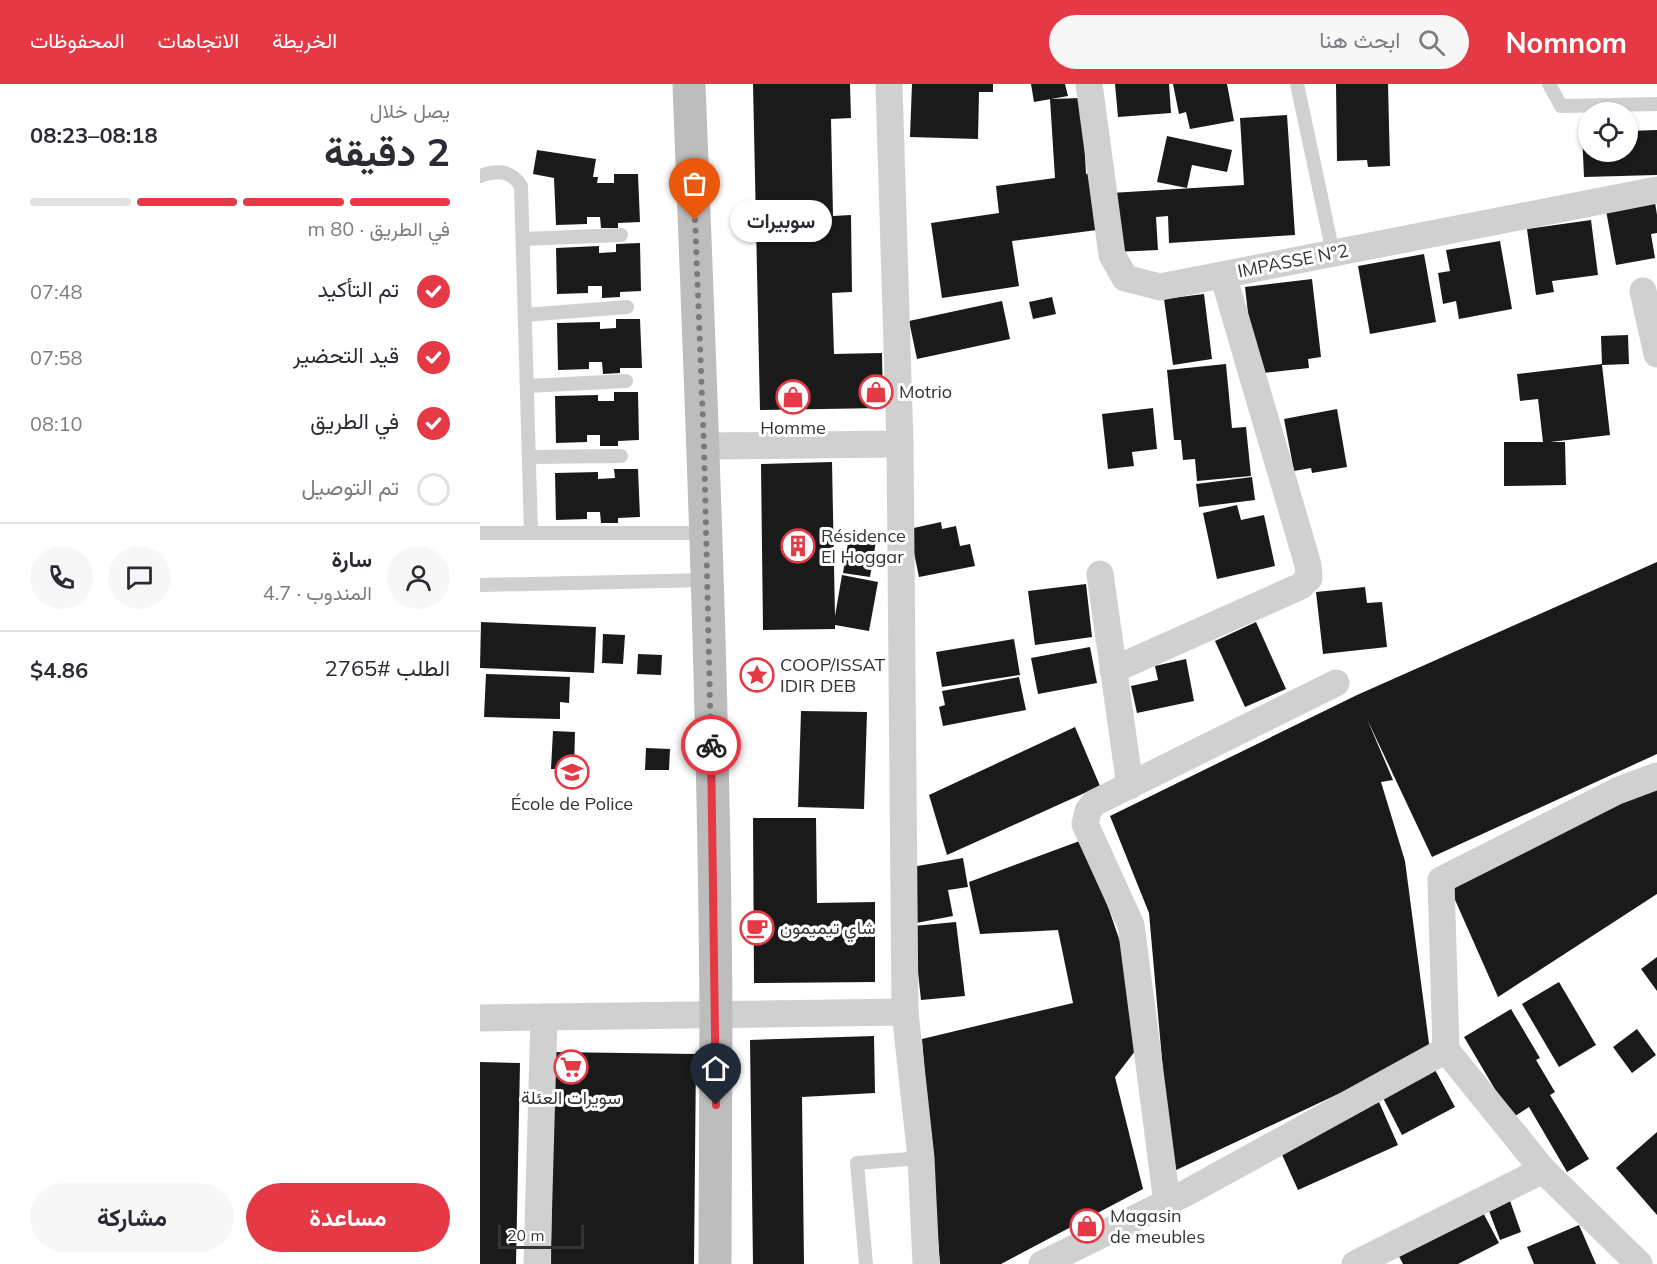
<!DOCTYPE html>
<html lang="ar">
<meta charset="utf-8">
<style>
body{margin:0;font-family:Mulish,Vazirmatn,sans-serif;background:#f7f7f7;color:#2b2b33;direction:rtl;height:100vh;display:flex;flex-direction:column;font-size:22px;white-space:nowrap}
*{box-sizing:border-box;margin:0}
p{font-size:20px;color:#7c7c81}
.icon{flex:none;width:33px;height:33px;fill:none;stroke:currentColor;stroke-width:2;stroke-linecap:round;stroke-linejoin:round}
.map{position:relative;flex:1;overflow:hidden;direction:ltr}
.side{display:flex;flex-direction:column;background:#fff;width:480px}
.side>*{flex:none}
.buttons{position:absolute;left:1098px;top:18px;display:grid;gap:12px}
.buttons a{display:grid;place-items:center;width:60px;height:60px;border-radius:50%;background:#fff;box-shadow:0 2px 4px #0004;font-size:30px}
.scale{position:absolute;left:18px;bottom:15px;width:86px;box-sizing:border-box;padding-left:6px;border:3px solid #333;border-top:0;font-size:16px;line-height:21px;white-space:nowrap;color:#333;-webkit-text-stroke:4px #fff;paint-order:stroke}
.pin{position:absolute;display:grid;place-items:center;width:51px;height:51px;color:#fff;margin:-62px -26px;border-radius:50% 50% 50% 0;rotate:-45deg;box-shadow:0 0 6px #0007}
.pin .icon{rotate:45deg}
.courier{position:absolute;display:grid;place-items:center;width:60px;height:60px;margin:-30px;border:4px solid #e63946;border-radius:50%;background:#fff;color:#222;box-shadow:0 2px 8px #0007}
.bubble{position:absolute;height:42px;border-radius:21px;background:#fff;box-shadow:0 2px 4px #0004;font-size:20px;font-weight:700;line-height:42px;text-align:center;direction:rtl}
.summary em{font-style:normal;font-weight:700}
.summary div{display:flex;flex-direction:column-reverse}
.summary{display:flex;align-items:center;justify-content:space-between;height:102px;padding:0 30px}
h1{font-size:39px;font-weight:700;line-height:45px}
.bar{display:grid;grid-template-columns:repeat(4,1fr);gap:9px 6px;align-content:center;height:72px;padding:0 30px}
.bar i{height:8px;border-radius:4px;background:#e1e1e2}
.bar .selected{background:#e63946}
.bar p{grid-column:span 4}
.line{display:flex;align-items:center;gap:15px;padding:0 30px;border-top:2px solid #e1e1e2}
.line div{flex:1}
.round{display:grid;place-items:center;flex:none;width:63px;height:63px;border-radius:32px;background:#f7f7f7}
ol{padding:0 30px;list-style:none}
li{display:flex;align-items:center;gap:18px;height:66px}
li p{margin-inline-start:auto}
li .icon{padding:6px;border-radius:50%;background:#e63946;color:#fff;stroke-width:4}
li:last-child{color:#7c7c81}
li i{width:33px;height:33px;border:3px solid #e1e1e2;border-radius:50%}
.button{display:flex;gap:12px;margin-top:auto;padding:12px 30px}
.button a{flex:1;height:69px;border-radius:36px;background:#e63946;color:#fff;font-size:24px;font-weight:700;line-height:69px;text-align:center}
.button a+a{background:#f7f7f7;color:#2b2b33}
header{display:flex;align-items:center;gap:36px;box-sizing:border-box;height:84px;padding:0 30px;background:#e63946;color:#fff}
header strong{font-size:28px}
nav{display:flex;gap:33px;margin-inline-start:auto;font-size:21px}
.search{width:420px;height:54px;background:#f7f7f7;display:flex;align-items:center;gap:15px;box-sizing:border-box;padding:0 21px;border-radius:33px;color:#7c7c81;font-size:22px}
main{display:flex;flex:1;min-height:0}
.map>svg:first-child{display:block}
.building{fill:#1a1a1a}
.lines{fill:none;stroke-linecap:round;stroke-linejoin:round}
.lane{stroke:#d0d0d0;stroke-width:14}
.street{stroke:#d0d0d0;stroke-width:27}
.secondary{stroke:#bdbdbd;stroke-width:33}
.done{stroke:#7a7a7a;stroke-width:6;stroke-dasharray:0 10.8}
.route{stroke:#e63946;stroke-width:8}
.labels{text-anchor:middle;stroke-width:6;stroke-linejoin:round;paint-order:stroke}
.street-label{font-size:18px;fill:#333;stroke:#fff}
.poi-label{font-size:18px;fill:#333;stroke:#fff;text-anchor:start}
</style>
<header>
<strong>Nomnom</strong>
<div class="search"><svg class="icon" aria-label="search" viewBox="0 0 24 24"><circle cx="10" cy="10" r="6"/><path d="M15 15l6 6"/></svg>ابحث هنا</div>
<nav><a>الخريطة</a><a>الاتجاهات</a><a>المحفوظات</a></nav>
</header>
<main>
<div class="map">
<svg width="1177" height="1180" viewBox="0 0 1177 1180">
<rect width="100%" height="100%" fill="#fff"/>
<!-- building -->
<g class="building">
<path d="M 273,0 L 370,0 L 371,34 L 351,35 L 353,132 L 371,131 L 372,208 L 352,209 L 354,270 L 402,269 L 403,324 L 280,326 Z"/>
<path d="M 432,0 L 513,0 L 513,8 L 499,8 L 498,55 L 430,53 Z"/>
<path d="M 551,0 L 585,0 L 588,12 L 554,18 Z"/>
<path d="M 635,0 L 689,0 L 691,29 L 638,33 Z"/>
<path d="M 693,0 L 747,0 L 754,37 L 710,45 L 706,28 L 699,30 Z"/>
<path d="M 856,0 L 908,0 L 910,82 L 888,83 L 887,76 L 857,77 Z"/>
<path d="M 602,14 L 606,90 L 610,89 L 617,146 L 532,157 L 539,202 L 462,214 L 451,139 L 519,129 L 516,102 L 575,94 L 570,15 Z"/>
<path d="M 807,31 L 815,151 L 689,159 L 688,132 L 676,133 L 678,166 L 635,168 L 631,109 L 764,101 L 760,34 Z"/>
<path d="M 1177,46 L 1177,91 L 1104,93 L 1102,48 L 1108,48 L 1108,68 L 1148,68 L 1148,47 Z"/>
<path d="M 687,52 L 752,66 L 747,88 L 712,81 L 707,104 L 677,98 Z"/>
<path d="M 57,66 L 116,75 L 113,93 L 118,93 L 117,99 L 134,99 L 134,90 L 158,90 L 160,138 L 138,139 L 138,144 L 121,144 L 120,133 L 107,133 L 107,140 L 76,141 L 74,94 L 53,90 Z"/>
<path d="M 1174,112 L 1177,131 L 1177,149 L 1171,150 L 1175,174 L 1136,181 L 1125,121 Z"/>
<path d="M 1111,136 L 1118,191 L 1072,197 L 1074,208 L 1056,211 L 1047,145 Z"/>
<path d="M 1020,157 L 1032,225 L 979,235 L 976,217 L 963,220 L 958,189 L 970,187 L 966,166 Z"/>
<path d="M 160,159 L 161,207 L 140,208 L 140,213 L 122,214 L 122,202 L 108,202 L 108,209 L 77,210 L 76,164 L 119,162 L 119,169 L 136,168 L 136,160 Z"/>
<path d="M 944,170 L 956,238 L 890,250 L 878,182 Z"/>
<path d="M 832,195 L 841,273 L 828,275 L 829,284 L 775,290 L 765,203 Z"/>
<path d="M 724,210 L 732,275 L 693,281 L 684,215 Z"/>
<path d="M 572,213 L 576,230 L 553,235 L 549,218 Z"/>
<path d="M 522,217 L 530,255 L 437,275 L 429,237 Z"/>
<path d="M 136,235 L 160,235 L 162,284 L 140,284 L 140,289 L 123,290 L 122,278 L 109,278 L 109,285 L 78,286 L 77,239 L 120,238 L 120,245 L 136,244 Z"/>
<path d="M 1148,251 L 1149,280 L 1122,281 L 1130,351 L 1070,358 L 1085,358 L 1086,401 L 1024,402 L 1024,358 L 1063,358 L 1058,315 L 1040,317 L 1037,290 L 1122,280 L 1121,252 Z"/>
<path d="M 746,280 L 752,344 L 766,343 L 771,392 L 717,397 L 715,375 L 703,376 L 701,356 L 694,356 L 687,286 Z"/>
<path d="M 134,308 L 158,308 L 159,356 L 138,357 L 138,362 L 120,362 L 120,351 L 107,351 L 107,358 L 76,359 L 75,312 L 118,311 L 118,317 L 134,317 Z"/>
<path d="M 673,324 L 677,365 L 652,368 L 654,382 L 628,385 L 622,330 Z"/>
<path d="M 857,325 L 867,383 L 832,389 L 831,384 L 814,387 L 804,335 Z"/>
<path d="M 352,378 L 355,532 L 362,491 L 398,498 L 389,547 L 355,541 L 355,545 L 283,546 L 281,380 Z"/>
<path d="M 134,385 L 158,385 L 160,433 L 138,434 L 138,439 L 121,439 L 120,428 L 107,428 L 107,435 L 76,436 L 75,389 L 118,388 L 118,395 L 135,394 Z"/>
<path d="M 772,393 L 775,416 L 719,423 L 716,400 Z"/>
<path d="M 757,421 L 761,436 L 784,431 L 795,482 L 737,495 L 723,429 Z"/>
<path d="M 461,438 L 462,445 L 476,442 L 480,462 L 490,460 L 495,482 L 439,493 L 429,445 Z"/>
<path d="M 369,453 L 396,457 L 390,493 L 363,489 Z"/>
<path d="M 1177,478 L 1177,670 L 952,773 L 887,635 L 913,696 L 901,698 L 925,777 L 950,967 L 692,1088 L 669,829 L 630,732 L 877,611 Z"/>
<path d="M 606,500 L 612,553 L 555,561 L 548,507 Z"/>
<path d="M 885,503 L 887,519 L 902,518 L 907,563 L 843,570 L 836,508 Z"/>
<path d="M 1,538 L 116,543 L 114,589 L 0,584 Z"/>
<path d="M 776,538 L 806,605 L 765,623 L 735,557 Z"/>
<path d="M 123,550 L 145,551 L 143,580 L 122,579 Z"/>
<path d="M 534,555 L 540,591 L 462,603 L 456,568 Z"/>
<path d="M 610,563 L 617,599 L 558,610 L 551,574 Z"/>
<path d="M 158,570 L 182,571 L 181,591 L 157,590 Z"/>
<path d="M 706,575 L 714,617 L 657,629 L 651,602 L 678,596 L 675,582 Z"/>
<path d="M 6,590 L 90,593 L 89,619 L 80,618 L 80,635 L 4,633 Z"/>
<path d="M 539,593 L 546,626 L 463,642 L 459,623 L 465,621 L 462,607 Z"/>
<path d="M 321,627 L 387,628 L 384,725 L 318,723 Z"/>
<path d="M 595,643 L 620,702 L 467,771 L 449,711 Z"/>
<path d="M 73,647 L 95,648 L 94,686 L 71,685 Z"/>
<path d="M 166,664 L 190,665 L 189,686 L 165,686 Z"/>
<path d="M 1177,703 L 1177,810 L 1018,913 L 968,800 Z"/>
<path d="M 273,734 L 336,734 L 337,819 L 395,818 L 395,898 L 274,899 Z"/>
<path d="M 605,755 L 652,893 L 659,962 L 635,993 L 663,1105 L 521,1180 L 460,1180 L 442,955 L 593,919 L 578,846 L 500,850 L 489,798 Z"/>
<path d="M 483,774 L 488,803 L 468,806 L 473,832 L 436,839 L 426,784 Z"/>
<path d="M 476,838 L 485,912 L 441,916 L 433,842 Z"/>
<path d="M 1177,873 L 1177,907 L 1161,885 Z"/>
<path d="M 1079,898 L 1116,961 L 1079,983 L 1042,920 Z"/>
<path d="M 1031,925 L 1060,974 L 1056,976 L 1075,1008 L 1070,1011 L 1109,1075 L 1087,1088 L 1049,1023 L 1032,1034 L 984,953 Z"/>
<path d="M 1157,945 L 1176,971 L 1152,989 L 1133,963 Z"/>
<path d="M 394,952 L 395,1009 L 322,1013 L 324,1180 L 273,1180 L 270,956 Z"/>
<path d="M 73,968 L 216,970 L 214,1180 L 71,1180 Z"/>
<path d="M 0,978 L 40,979 L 36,1180 L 0,1180 Z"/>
<path d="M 954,984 L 975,1023 L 922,1051 L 902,1012 Z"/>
<path d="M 899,1018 L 918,1061 L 818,1106 L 799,1064 Z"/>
<path d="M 1177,1048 L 1177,1131 L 1136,1084 Z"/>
<path d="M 1028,1111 L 1041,1148 L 1020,1156 L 1006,1119 Z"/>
<path d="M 998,1119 L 1019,1159 L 978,1180 L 923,1180 L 914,1163 Z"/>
<path d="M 1099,1141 L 1116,1180 L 1054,1180 L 1047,1163 Z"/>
</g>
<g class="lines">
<!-- lane -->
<g class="lane">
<path d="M 817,0 L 853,169"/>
<path d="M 1069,0 L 1081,22 L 1177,20"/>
<path d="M 0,92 C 18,86 31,86 41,102 L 51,449"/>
<path d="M 43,155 L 141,151"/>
<path d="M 45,231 L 147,223"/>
<path d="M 47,302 L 146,297"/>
<path d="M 49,373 L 141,372"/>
<path d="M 0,449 L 226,449"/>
<path d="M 0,501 L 228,496"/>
<path d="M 386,1180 L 377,1079 L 441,1074"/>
</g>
<!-- street -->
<g class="street">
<path d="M 409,0 L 420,360 L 425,928 L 441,1074 L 446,1180"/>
<path d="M 609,0 L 632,171 L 645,194 L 680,203 L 1177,106"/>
<path d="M 1163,207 L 1177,270"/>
<path d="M 223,362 L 420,360"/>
<path d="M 620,490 L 650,702"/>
<path d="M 633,586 L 821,502 L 829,494 L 828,481 L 743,191"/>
<path d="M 0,934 L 425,928"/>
<path d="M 966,966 L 961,796 L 1137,707 L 1177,692"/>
<path d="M 687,1119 L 651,841 L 605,740 L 608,727 L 614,719 L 856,599"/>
<path d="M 57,1180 L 64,933"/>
<path d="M 562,1180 L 708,1108 L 966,966 L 1063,1086 L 1159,1180"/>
<path d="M 875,1180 L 1063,1086"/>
</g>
<!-- secondary -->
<path class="secondary" d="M 209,0 C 221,310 234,620 236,931 C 236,1014 236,1097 235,1180"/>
</g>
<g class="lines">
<!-- done -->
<path class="done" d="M 215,136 L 224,362 L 231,661"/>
<!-- route -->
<path class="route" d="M 231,661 L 236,1021"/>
</g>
<!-- icons -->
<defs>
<g id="shop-ring" transform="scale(1.725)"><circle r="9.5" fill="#fff" stroke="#e63946" stroke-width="1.5"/><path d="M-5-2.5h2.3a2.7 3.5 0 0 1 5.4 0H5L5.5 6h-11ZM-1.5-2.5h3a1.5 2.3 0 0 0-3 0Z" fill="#e63946"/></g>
<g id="building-ring" transform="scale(1.725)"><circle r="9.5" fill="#fff" stroke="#e63946" stroke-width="1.5"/><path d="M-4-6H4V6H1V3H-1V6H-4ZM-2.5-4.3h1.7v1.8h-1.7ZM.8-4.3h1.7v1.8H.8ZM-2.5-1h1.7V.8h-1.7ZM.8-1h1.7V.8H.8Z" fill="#e63946"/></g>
<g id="sight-ring" transform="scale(1.725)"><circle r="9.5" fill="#fff" stroke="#e63946" stroke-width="1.5"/><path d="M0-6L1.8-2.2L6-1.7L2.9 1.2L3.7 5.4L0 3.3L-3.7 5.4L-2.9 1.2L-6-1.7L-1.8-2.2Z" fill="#e63946"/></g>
<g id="university-ring" transform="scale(1.725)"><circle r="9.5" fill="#fff" stroke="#e63946" stroke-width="1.5"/><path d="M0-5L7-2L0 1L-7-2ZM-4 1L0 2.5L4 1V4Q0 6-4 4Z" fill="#e63946"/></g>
<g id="cafe-ring" transform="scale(1.725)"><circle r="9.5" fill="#fff" stroke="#e63946" stroke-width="1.5"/><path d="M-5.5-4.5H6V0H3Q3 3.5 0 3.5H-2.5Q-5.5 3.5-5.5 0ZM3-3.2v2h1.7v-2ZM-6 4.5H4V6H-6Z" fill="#e63946"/></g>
<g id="supermarket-ring" transform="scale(1.725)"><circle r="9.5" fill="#fff" stroke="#e63946" stroke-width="1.5"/><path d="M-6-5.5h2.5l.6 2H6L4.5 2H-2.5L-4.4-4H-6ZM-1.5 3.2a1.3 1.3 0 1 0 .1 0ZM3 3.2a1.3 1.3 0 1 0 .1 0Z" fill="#e63946"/></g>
</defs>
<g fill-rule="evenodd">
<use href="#shop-ring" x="396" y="308"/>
<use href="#shop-ring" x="313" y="313"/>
<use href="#building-ring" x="318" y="462"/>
<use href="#sight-ring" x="277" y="591"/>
<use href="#university-ring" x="92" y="688"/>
<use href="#cafe-ring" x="277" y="844"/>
<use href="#supermarket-ring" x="91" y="983"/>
<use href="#shop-ring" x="607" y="1142"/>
</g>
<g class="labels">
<!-- street labels -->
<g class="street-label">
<text transform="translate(813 177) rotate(-11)" y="6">IMPASSE N°2</text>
</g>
<!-- poi labels -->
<g class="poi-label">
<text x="419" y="314">Motrio</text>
<text x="313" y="350" text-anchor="middle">Homme</text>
<text x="341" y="458">Résidence<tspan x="341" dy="21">El Hoggar</tspan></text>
<text x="300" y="587">COOP/ISSAT<tspan x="300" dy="21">IDIR DEB</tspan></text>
<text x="92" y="726" text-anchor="middle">École de Police</text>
<text x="300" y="850">شاي تيميمون</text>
<text x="91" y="1020" text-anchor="middle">سويرات العئلة</text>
<text x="630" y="1138">Magasin<tspan x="630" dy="21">de meubles</tspan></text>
</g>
</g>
</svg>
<div class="buttons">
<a><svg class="icon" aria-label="locate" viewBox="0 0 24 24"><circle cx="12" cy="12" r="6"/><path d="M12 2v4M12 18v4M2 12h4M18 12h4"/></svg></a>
</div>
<div class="scale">20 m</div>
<div class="pin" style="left:215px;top:136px;background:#ea580c"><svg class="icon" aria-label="bag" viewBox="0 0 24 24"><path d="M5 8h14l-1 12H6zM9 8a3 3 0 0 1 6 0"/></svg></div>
<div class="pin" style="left:236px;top:1021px;background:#1f2937"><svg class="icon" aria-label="home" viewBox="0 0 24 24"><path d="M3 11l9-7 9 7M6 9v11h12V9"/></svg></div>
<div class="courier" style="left:231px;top:661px"><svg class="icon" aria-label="bike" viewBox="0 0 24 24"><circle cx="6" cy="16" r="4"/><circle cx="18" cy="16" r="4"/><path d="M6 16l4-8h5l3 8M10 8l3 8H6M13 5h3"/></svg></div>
<div class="bubble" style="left:250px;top:116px;width:102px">سوبيرات</div>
</div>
<section class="side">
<div class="summary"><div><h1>2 دقيقة</h1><p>يصل خلال</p></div><em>08:18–08:23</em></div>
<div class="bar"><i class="selected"></i><i class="selected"></i><i class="selected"></i><i></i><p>في الطريق · 80 m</p></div>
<ol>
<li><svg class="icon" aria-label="check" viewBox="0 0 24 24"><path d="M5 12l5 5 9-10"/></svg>تم التأكيد<p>07:48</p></li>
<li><svg class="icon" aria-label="check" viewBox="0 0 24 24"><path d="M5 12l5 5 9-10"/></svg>قيد التحضير<p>07:58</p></li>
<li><svg class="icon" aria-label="check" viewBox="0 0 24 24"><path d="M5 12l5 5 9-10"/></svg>في الطريق<p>08:10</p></li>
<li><i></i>تم التوصيل</li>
</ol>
<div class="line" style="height:108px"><a class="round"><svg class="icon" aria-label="person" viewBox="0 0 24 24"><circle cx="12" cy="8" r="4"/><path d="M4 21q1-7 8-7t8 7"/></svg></a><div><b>سارة</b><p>المندوب · 4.7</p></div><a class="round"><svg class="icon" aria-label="chat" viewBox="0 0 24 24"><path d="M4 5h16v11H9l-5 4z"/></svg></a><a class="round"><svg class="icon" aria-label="phone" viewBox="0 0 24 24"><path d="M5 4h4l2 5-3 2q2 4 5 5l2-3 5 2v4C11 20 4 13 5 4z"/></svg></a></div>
<div class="line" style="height:78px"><div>الطلب #2765</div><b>$4.86</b></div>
<div class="button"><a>مساعدة</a><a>مشاركة</a></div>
</section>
</main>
